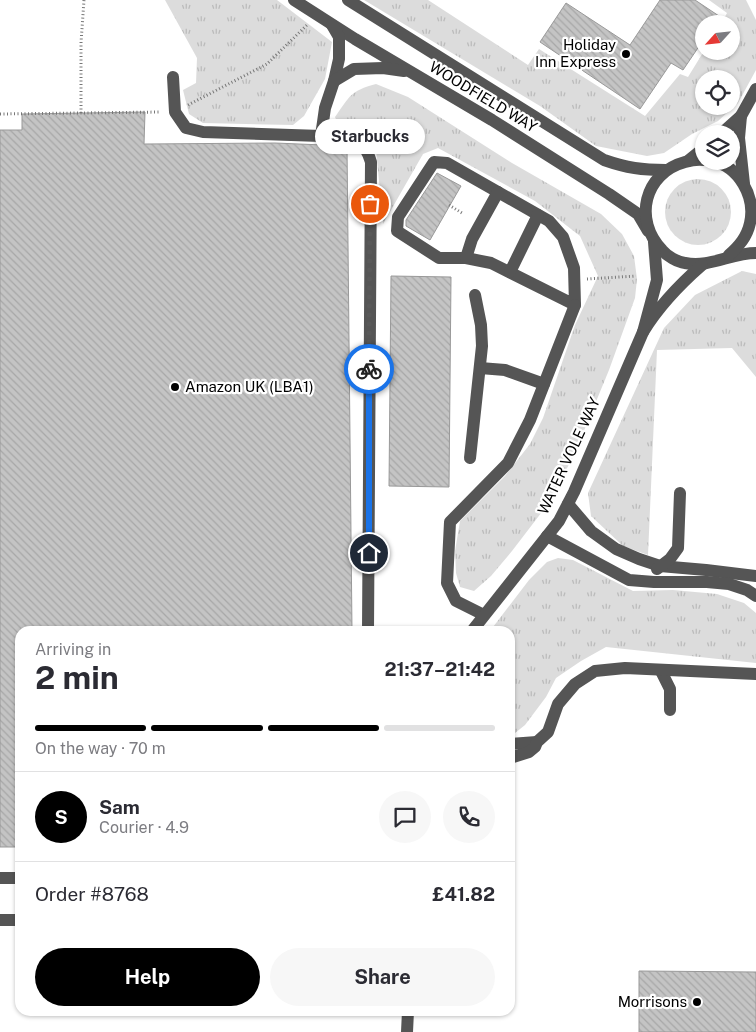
<!DOCTYPE html>
<meta charset="utf-8">
<style>
body{margin:0;font-family:"Public Sans",sans-serif;background:#f7f7f7;color:#2b2b33;height:100vh;display:flex;flex-direction:column;font-size:19px;white-space:nowrap}
*{box-sizing:border-box;margin:0}
p{font-size:16px;color:#7c7c81}
.icon{flex:none;width:28px;height:28px;fill:none;stroke:currentColor;stroke-width:2;stroke-linecap:round;stroke-linejoin:round}
.map{position:relative;flex:1;overflow:hidden}
.sheet{position:absolute;left:15px;top:626px;width:500px;height:390px;display:flex;flex-direction:column;background:#fff;border-radius:15px;box-shadow:0 1px 4px #0004}
.sheet>*{flex:none}
.needle{width:32px;rotate:243deg}
.fabs{position:absolute;left:695px;top:15px;display:grid;gap:10px}
.fabs a{display:grid;place-items:center;width:45px;height:45px;border-radius:50%;background:#fff;box-shadow:0 1px 4px #0004;font-size:25px}
.pin{position:absolute;display:grid;place-items:center;width:42px;height:42px;color:#fff;margin:-21px;border:2px solid #fff;border-radius:50%;box-shadow:0 1px 5px #0007}
.courier{position:absolute;display:grid;place-items:center;width:50px;height:50px;margin:-25px;border:4px solid #1a73e8;border-radius:50%;background:#fff;color:#222;box-shadow:0 1px 6px #0007}
.bubble{position:absolute;height:35px;border-radius:18px;background:#fff;box-shadow:0 1px 4px #0004;font-size:16px;font-weight:700;line-height:35px;text-align:center}
.overview em{font-style:normal;font-weight:700}
.overview div{display:flex;flex-direction:column-reverse}
.overview{display:flex;align-items:center;justify-content:space-between;height:85px;padding:0 20px}
h1{font-size:32px;font-weight:700;line-height:38px}
.bar{display:grid;grid-template-columns:repeat(4,1fr);gap:8px 5px;align-content:center;height:60px;padding:0 20px}
.bar i{height:6px;border-radius:4px;background:#e1e1e2}
.bar .active{background:#000}
.bar p{grid-column:span 4}
.line{display:flex;align-items:center;gap:12px;padding:0 20px;border-top:1px solid #e1e1e2}
.line div{flex:1}
.round{display:grid;place-items:center;flex:none;width:52px;height:52px;border-radius:26px;background:#f7f7f7}
.button{display:flex;gap:10px;margin-top:auto;padding:10px 20px}
.button a{flex:1;height:58px;border-radius:30px;background:#000;color:#fff;font-size:20px;font-weight:700;line-height:58px;text-align:center}
.button a+a{background:#f7f7f7;color:#2b2b33}
.map>svg:first-child{display:block}
.grass{fill:url(#grass-tufts);fill-rule:evenodd}
.building{fill:url(#building-back-hatch);stroke:#999}
.lines{fill:none;stroke-linecap:round;stroke-linejoin:round}
.path{stroke:#777;stroke-width:3;stroke-dasharray:1 2.5;stroke-linecap:butt}
.minor{stroke:#555;stroke-width:12}
.done{stroke:#595959;stroke-width:5;stroke-dasharray:0 9}
.route{stroke:#1a73e8;stroke-width:6}
.poi-dot{fill:#000;stroke:#fff;stroke-width:2}
.labels{text-anchor:middle;stroke-width:4.5;stroke-linejoin:round;paint-order:stroke}
.poi-label{font-size:15px;fill:#000;stroke:#fff;text-anchor:end}
.street-label{font-size:15px;fill:#000;stroke:#fff}
</style>
<div class="map">
<svg width="756" height="1032" viewBox="0 0 756 1032">
<defs>
<pattern id="grass-tufts" width="24" height="20" patternUnits="userSpaceOnUse" patternTransform="scale(1.25)"><rect width="24" height="20" fill="#dcdcdc"/><path d="M3 7l-1-3M5 7V3M7 7l1-3M15 17l-1-3M17 17v-4M19 17l1-3" fill="none" stroke="#bbb"/></pattern>
<pattern id="building-back-hatch" width="6" height="6" patternUnits="userSpaceOnUse" patternTransform="scale(1.25)"><rect width="6" height="6" fill="#c4c4c4"/><path d="M-1 5l2 2M0 0l6 6M5-1l2 2" fill="none" stroke="#a7a7a7"/></pattern>
</defs>
<rect width="100%" height="100%" fill="#fff"/>
<!-- grass -->
<g class="grass">
<path d="M 165,0 L 277,0 L 332,42 L 325,79 L 304,116 L 293,125 L 203,123 L 189,114 L 183,90 L 196,83 L 197,58 Z"/>
<path d="M 364,0 L 428,0 L 528,65 L 539,49 L 645,116 L 680,74 L 688,77 L 704,51 L 731,51 L 731,24 L 721,24 L 727,13 L 709,0 L 746,0 L 756,20 L 756,70 L 738,103 L 718,121 L 692,134 L 664,153 L 647,156 L 596,146 L 540,106 ZM 704,79 L 731,79 L 731,106 L 704,106 Z"/>
<path d="M 376,84 L 408,97 L 512,163 L 601,214 L 622,234 L 634,256 L 637,279 L 635,298 L 609,370 L 574,455 L 548,504 L 512,551 L 491,576 L 474,591 L 460,587 L 456,573 L 455,551 L 460,521 L 505,476 L 530,444 L 543,418 L 575,325 L 598,276 L 580,236 L 535,201 L 438,148 L 423,154 L 383,224 L 375,139 L 367,132 L 338,124 L 335,117 C 350,96 350,91 376,84 Z"/>
<circle cx="698" cy="212" r="33"/>
<path d="M 742,271 L 756,274 L 756,377 L 732,348 L 657,350 L 648,555 L 623,546 L 591,516 L 588,493 L 664,328 L 695,295 Z"/>
<path d="M 558,558 L 573,560 L 633,591 L 673,590 L 717,594 L 744,603 L 756,613 L 756,663 L 606,647 L 581,661 L 556,678 L 546,697 L 525,725 L 510,737 L 510,631 L 490,631 L 529,580 L 547,562 Z"/>
</g>
<!-- building -->
<g class="building">
<path d="M 660,0 L 695,0 L 731,24 L 704,24 L 704,39 L 683,70 L 671,63 L 640,109 L 540,42 L 566,3 L 630,45 Z"/>
<path d="M 145,112 L 144,144 L 275,143 L 347,146 L 352,631 L 20,631 L 20,847 L 0,847 L 0,130 L 22,130 L 22,114 Z"/>
<path d="M 437,173 L 461,186 L 430,240 L 406,226 L 406,220 Z"/>
<path d="M 391,276 L 451,277 L 449,487 L 389,486 Z"/>
<path d="M 639,971 L 756,972 L 756,1032 L 639,1032 Z"/>
</g>
<g class="lines">
<!-- path -->
<g class="path">
<path d="M 188,105 L 267,64 L 308,24"/>
<path d="M 81,113 L 81,43 L 84,0"/>
<path d="M 0,114 L 161,112"/>
<path d="M 449,205 L 462,213"/>
<path d="M 587,279 L 636,276"/>
</g>
<!-- minor -->
<g class="minor">
<path d="M 294,0 L 355,39 L 492,120 L 609,194 L 638,214 L 648,231"/>
<path d="M 348,0 L 604,160 C 627,168 642,170 666,170"/>
<path d="M 173,77 L 175,112 L 186,128 L 203,132 L 321,136 L 325,108 L 334,81 L 339,59 L 339,37 L 332,25"/>
<path d="M 334,81 L 354,69 L 383,68 L 404,71"/>
<path d="M 741,116 L 756,89"/>
<path d="M 721,134 L 741,116 L 739,138 L 744,184"/>
<path d="M 321,136 C 347,137 362,133 371,162 L 368,631"/>
<path d="M 704,160 C 697,159 692,160 685,162 C 644,173 633,220 662,250 C 667,256 677,262 685,263 C 710,268 731,253 756,253"/>
<path d="M 688,161 L 704,148"/>
<path d="M 712,161 C 739,166 756,197 750,223 C 747,237 739,246 729,255"/>
<path d="M 434,162 L 447,163 L 549,221 L 563,237 L 574,268 L 575,305 L 491,263 L 466,258 L 439,258 L 397,231 L 398,217 Z"/>
<path d="M 654,242 L 657,280 L 643,332 C 659,306 679,285 702,265"/>
<path d="M 466,258 L 472,239 L 498,192"/>
<path d="M 510,272 L 538,215"/>
<path d="M 480,368 L 505,370 L 544,384"/>
<path d="M 470,458 L 482,346 L 481,325 L 475,295"/>
<path d="M 568,504 L 591,531 L 616,549 L 639,559 L 660,566 L 706,570 L 756,576"/>
<path d="M 547,536 L 629,580 L 654,582 L 707,582 L 729,584 L 747,590 L 756,596"/>
<path d="M 657,569 L 670,559 L 678,548 L 680,493"/>
<path d="M 484,615 L 456,601 L 447,583 L 450,522 L 508,463 L 530,420 L 575,305"/>
<path d="M 472,631 L 559,521 L 574,492 L 643,332"/>
<path d="M 661,671 L 670,689 L 670,710"/>
<path d="M 510,744 L 537,742"/>
<path d="M 510,758 L 529,752 L 535,747 L 537,742 L 548,732 L 558,704 L 575,684 L 595,671 L 625,668 L 756,674"/>
<path d="M 0,878 L 20,878"/>
<path d="M 0,920 L 20,920"/>
<path d="M 407,1032 L 408,1011"/>
</g>
</g>
<g class="lines">
<!-- done -->
<path class="done" d="M 369,369 L 370,204"/>
<!-- route -->
<path class="route" d="M 369,553 L 369,369"/>
</g>
<!-- markers -->
<g class="poi-dot">
<circle cx="626" cy="54" r="5"/>
<circle cx="175" cy="387" r="5"/>
<circle cx="697" cy="1002" r="5"/>
</g>
<g class="labels">
<!-- poi labels -->
<g class="poi-label">
<text x="616" y="50">Holiday<tspan x="616" dy="17">Inn Express</tspan></text>
<text x="185" y="392" text-anchor="start">Amazon UK (LBA1)</text>
<text x="687" y="1007">Morrisons</text>
</g>
<!-- street labels -->
<g class="street-label">
<text transform="translate(483 97) rotate(31)" y="5">WOODFIELD WAY</text>
<text transform="translate(569 456) rotate(-65)" y="5">WATER VOLE WAY</text>
</g>
</g>
</svg>
<div class="fabs">
<a><svg class="needle" viewBox="-14 -14 28 28"><path d="M0-13l5 13h-10z" fill="#e53935"/><path d="M0 13l5-13h-10z" fill="#7c7c81"/></svg></a>
<a><svg class="icon" aria-label="locate" viewBox="0 0 24 24"><circle cx="12" cy="12" r="6"/><path d="M12 2v4M12 18v4M2 12h4M18 12h4"/></svg></a>
<a><svg class="icon" aria-label="layers" viewBox="0 0 24 24"><path d="M12 4l9 5-9 5-9-5zM3 14l9 5 9-5"/></svg></a>
</div>
<div class="pin" style="left:370px;top:204px;background:#ea580c"><svg class="icon" aria-label="bag" viewBox="0 0 24 24"><path d="M5 8h14l-1 12H6zM9 8a3 3 0 0 1 6 0"/></svg></div>
<div class="pin" style="left:369px;top:553px;background:#1f2937"><svg class="icon" aria-label="home" viewBox="0 0 24 24"><path d="M3 11l9-7 9 7M6 9v11h12V9"/></svg></div>
<div class="courier" style="left:369px;top:369px"><svg class="icon" aria-label="bike" viewBox="0 0 24 24"><circle cx="6" cy="16" r="4"/><circle cx="18" cy="16" r="4"/><path d="M6 16l4-8h5l3 8M10 8l3 8H6M13 5h3"/></svg></div>
<div class="bubble" style="left:315px;top:119px;width:110px">Starbucks</div>
<section class="sheet">
<div class="overview"><div><h1>2 min</h1><p>Arriving in</p></div><em>21:37–21:42</em></div>
<div class="bar"><i class="active"></i><i class="active"></i><i class="active"></i><i></i><p>On the way · 70 m</p></div>
<div class="line" style="height:90px"><b class="round" style="background:#000;color:#fff">S</b><div><b>Sam</b><p>Courier · 4.9</p></div><a class="round"><svg class="icon" aria-label="chat" viewBox="0 0 24 24"><path d="M4 5h16v11H9l-5 4z"/></svg></a><a class="round"><svg class="icon" aria-label="phone" viewBox="0 0 24 24"><path d="M5 4h4l2 5-3 2q2 4 5 5l2-3 5 2v4C11 20 4 13 5 4z"/></svg></a></div>
<div class="line" style="height:65px"><div>Order #8768</div><b>£41.82</b></div>
<div class="button"><a>Help</a><a>Share</a></div>
</section>
</div>
